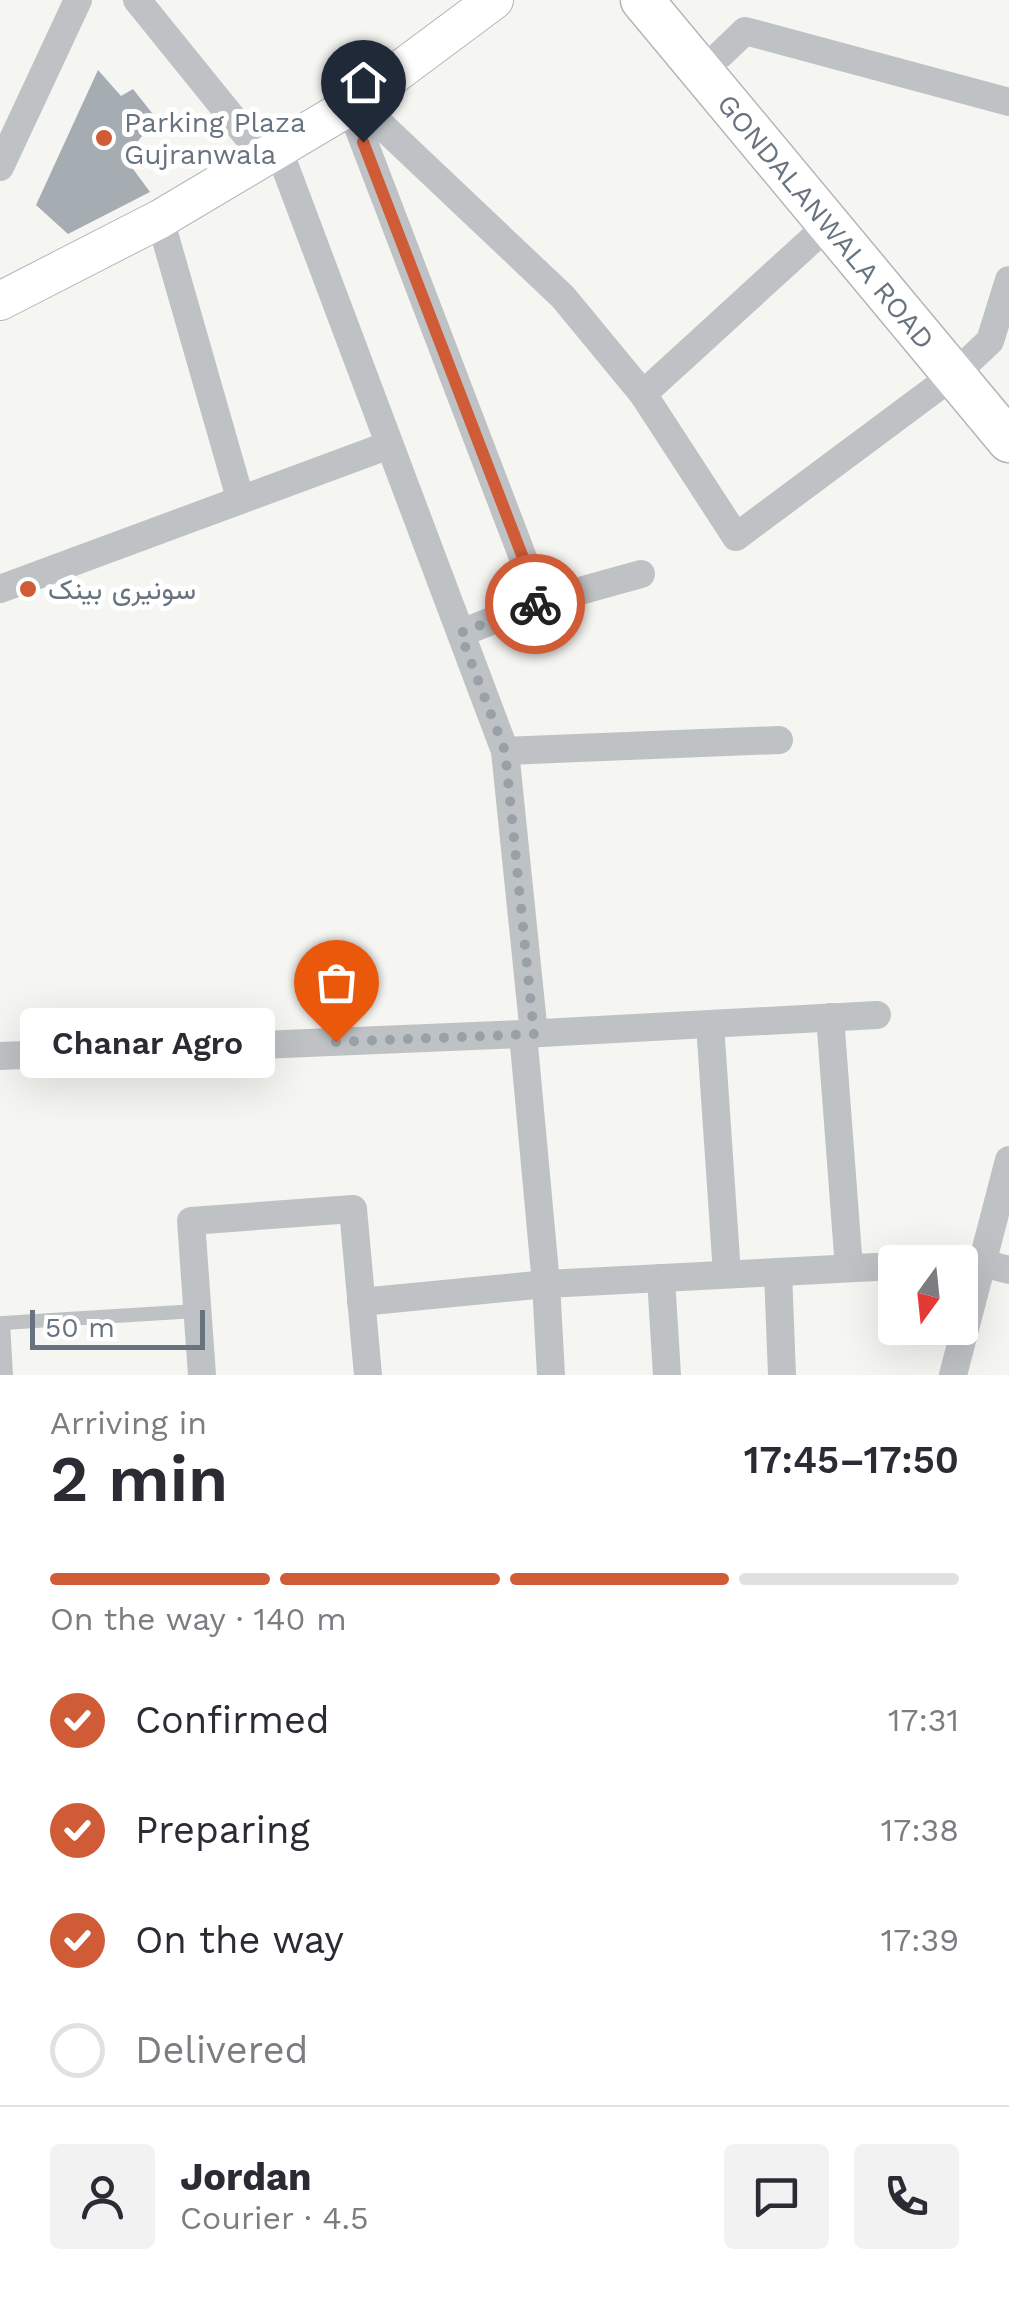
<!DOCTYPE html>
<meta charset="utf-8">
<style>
body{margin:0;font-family:"Work Sans",Vazirmatn,sans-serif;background:#f2f2f3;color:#2b2b33;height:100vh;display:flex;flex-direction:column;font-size:38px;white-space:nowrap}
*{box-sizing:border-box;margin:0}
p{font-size:32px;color:#7c7c81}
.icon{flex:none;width:55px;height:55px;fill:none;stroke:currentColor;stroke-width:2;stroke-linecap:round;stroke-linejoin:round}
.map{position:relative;height:1375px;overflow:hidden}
.drawer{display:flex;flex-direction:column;background:#fff;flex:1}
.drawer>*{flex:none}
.needle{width:65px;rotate:195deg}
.fabs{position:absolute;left:878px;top:1245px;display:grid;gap:20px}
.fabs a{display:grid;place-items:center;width:100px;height:100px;border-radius:10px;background:#fff;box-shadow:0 10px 40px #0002;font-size:50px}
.scale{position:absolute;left:30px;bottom:25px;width:175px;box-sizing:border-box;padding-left:10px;border:5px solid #677480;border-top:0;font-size:28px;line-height:35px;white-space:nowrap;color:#677480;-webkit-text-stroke:8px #fff;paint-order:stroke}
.pin{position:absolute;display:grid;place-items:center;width:85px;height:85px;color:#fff;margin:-102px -42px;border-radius:50% 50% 50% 0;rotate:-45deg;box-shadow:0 0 10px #0007}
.pin .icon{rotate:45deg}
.courier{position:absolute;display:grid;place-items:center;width:100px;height:100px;margin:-50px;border:8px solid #d05c37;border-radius:50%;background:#fff;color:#222;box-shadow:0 2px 12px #0007}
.bubble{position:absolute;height:70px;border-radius:10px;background:#fff;box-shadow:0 10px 40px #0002;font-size:32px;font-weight:600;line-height:70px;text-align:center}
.headline em{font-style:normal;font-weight:600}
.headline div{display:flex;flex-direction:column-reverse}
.headline{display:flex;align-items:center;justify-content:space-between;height:170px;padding:0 50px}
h1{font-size:65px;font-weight:600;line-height:75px}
.bar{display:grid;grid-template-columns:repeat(4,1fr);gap:15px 10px;align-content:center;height:120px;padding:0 50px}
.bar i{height:12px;border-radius:8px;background:#e1e1e2}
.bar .current{background:#d05c37}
.bar p{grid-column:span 4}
.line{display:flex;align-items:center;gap:25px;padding:0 50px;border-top:2px solid #e1e1e2}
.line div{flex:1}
.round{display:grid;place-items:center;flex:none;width:105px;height:105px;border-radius:10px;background:#f2f2f3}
ol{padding:0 50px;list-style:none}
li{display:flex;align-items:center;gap:30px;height:110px}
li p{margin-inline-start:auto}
li .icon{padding:10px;border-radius:50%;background:#d05c37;color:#fff;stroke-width:4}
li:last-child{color:#7c7c81}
li i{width:55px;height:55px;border:5px solid #e1e1e2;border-radius:50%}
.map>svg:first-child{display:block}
.building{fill:#a6adb2}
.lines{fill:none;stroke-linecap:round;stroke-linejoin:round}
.secondary-casing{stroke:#b3b7bb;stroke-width:40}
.primary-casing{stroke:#b2b6b9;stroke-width:45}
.lane{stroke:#bec2c5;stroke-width:14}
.street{stroke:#bec2c5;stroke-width:28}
.secondary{stroke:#fff;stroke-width:38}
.primary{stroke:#fff;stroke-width:42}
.done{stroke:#99a1a8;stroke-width:10;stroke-dasharray:0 18}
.route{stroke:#d05c37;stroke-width:12}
.poi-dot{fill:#d05c37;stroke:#fff;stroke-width:4}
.labels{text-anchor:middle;stroke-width:10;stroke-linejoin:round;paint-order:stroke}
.poi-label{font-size:28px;fill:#677480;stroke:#fff;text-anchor:start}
.street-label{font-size:28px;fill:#677480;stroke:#fff}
</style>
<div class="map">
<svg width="1009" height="1375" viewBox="0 0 1009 1375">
<rect width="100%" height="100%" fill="#f5f5f2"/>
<!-- building -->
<path class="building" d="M 98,70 L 121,96 L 133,89 L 156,118 L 125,158 L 150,192 L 68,234 L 36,205 Z"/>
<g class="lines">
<!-- secondary casing -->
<g class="secondary-casing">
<path id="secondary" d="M 0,301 L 160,219 L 357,102 L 494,0"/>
</g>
<!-- primary casing -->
<g class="primary-casing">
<g id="primary">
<path id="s1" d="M 642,0 L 1009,441"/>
</g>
</g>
<!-- lane -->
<g class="lane">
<path d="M 0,1323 L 3,1323 L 6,1375"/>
<path d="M 3,1323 L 196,1311"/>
</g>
<!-- street -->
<g class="street">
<path d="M 137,0 L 264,157"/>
<path d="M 721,54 L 745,31 L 1009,102"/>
<path d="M 357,102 L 563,297 L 643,394 L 736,537 L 955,374 L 990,341 L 1009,280"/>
<path d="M 350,106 L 540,602"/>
<path d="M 278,148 L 505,751 L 534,1034"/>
<path d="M 0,167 L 78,0"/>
<path d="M 160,219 L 240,498"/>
<path d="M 643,394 L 828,225"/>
<path d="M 0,589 L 389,445"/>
<path d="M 461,633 L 540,602 L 641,574"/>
<path d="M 505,751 L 779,740"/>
<path d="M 830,1017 L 849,1268"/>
<path d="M 710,1024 L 727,1274"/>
<path d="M 523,1034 L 546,1284 L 551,1375"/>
<path d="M 0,1056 L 523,1034 L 877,1015"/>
<path d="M 960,1264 L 982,1263 L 1009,1270"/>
<path d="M 778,1272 L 782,1375"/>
<path d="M 661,1278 L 667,1375"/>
<path d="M 361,1302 L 546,1284 L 895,1266"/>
<path d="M 202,1375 L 191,1221 L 353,1209 L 368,1375"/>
<path d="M 953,1375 L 1009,1160"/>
</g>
<!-- secondary -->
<use href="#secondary" class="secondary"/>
<!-- primary -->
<use href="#primary" class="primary"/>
</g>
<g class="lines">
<!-- done -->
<path class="done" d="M 336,1042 L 534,1034 L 505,751 L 460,633 L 535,604"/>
<!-- route -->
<path class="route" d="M 363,142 L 540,602 L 535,604"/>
</g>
<!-- markers -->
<g class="poi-dot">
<circle cx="104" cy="138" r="10"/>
<circle cx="28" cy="589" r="10"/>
</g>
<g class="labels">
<!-- poi labels -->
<g class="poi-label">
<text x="124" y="132">Parking Plaza<tspan x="124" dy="32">Gujranwala</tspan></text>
<text x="48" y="599">سونیری بینک</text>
</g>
<!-- street labels -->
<g class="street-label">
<text dy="10" stroke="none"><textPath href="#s1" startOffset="288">GONDALANWALA ROAD</textPath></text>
</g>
</g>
</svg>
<div class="fabs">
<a><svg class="needle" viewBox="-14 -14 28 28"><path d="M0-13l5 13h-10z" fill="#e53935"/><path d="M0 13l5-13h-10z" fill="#7c7c81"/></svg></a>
</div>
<div class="scale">50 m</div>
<div class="pin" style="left:336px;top:1042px;background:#ea580c"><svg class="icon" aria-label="bag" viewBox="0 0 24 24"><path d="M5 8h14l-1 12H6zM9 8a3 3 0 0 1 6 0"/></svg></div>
<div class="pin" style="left:363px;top:142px;background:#1f2937"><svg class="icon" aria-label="home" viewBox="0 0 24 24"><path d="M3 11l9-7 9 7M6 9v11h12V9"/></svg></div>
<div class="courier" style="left:535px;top:604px"><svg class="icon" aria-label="bike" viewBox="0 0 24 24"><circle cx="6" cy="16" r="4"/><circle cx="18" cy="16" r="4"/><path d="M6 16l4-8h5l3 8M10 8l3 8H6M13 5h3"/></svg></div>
<div class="bubble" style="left:20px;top:1008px;width:255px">Chanar Agro</div>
</div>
<section class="drawer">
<div class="headline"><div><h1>2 min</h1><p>Arriving in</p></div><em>17:45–17:50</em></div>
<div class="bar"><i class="current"></i><i class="current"></i><i class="current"></i><i></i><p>On the way · 140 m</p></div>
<ol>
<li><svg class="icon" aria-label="check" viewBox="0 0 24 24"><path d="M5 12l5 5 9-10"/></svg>Confirmed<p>17:31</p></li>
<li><svg class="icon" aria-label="check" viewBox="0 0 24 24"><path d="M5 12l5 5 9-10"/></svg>Preparing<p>17:38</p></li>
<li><svg class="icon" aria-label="check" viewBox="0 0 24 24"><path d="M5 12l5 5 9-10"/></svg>On the way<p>17:39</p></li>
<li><i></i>Delivered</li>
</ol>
<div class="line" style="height:180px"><a class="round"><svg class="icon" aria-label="person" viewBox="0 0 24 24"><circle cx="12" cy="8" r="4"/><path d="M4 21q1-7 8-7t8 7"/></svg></a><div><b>Jordan</b><p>Courier · 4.5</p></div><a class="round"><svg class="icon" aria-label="chat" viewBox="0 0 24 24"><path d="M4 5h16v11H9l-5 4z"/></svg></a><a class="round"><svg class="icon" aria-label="phone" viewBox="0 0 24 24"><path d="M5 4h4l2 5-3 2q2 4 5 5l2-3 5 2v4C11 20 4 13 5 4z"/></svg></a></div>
</section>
